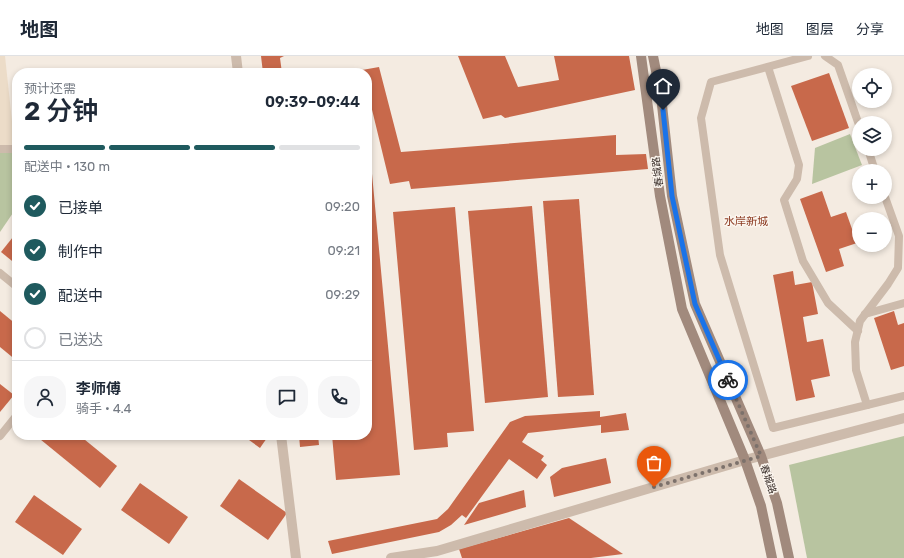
<!DOCTYPE html>
<html lang="zh">
<meta charset="utf-8">
<style>
body{margin:0;font-family:Rubik,"Noto Sans SC",sans-serif;background:#f6f6f7;color:#1f2937;height:100vh;display:flex;flex-direction:column;font-size:15px;white-space:nowrap}
*{box-sizing:border-box;margin:0}
p{font-size:13px;color:#747a83}
.icon{flex:none;width:22px;height:22px;fill:none;stroke:currentColor;stroke-width:2;stroke-linecap:round;stroke-linejoin:round}
.map{position:relative;flex:1;overflow:hidden}
.side{position:absolute;left:12px;top:12px;width:360px;height:372px;display:flex;flex-direction:column;background:#fff;border-radius:16px;box-shadow:0 2px 6px #0003}
.side>*{flex:none}
.tools{position:absolute;left:852px;top:12px;display:grid;gap:8px}
.tools a{display:grid;place-items:center;width:40px;height:40px;border-radius:50%;background:#fff;box-shadow:0 2px 6px #0003;font-size:20px}
.pin{position:absolute;display:grid;place-items:center;width:34px;height:34px;color:#fff;margin:-41px -17px;border-radius:50% 50% 50% 0;rotate:-45deg;box-shadow:0 0 4px #0007}
.pin .icon{rotate:45deg}
.courier{position:absolute;display:grid;place-items:center;width:40px;height:40px;margin:-20px;border:3px solid #1a73e8;border-radius:50%;background:#fff;color:#222;box-shadow:0 1px 5px #0007}
.headline em{font-style:normal;font-weight:600}
.headline div{display:flex;flex-direction:column-reverse}
.headline{display:flex;align-items:center;justify-content:space-between;height:68px;padding:0 12px}
h1{font-size:26px;font-weight:600;line-height:30px}
.bar{display:grid;grid-template-columns:repeat(4,1fr);gap:6px 4px;align-content:center;height:48px;padding:0 12px}
.bar i{height:5px;border-radius:3px;background:#e0e1e3}
.bar .on{background:#1f5a5e}
.bar p{grid-column:span 4}
.line{display:flex;align-items:center;gap:10px;padding:0 12px;border-top:1px solid #e0e1e3}
.line div{flex:1}
.round{display:grid;place-items:center;flex:none;width:42px;height:42px;border-radius:16px;background:#f6f6f7}
ol{padding:0 12px;list-style:none}
li{display:flex;align-items:center;gap:12px;height:44px}
li p{margin-inline-start:auto}
li .icon{padding:4px;border-radius:50%;background:#1f5a5e;color:#fff;stroke-width:4}
li:last-child{color:#747a83}
li i{width:22px;height:22px;border:2px solid #e0e1e3;border-radius:50%}
header{display:flex;align-items:center;gap:24px;box-sizing:border-box;height:56px;padding:0 20px;background:#fff;border-bottom:1px solid #e0e1e3}
header strong{font-size:19px}
nav{display:flex;gap:22px;margin-inline-start:auto;font-size:14px}
.map>svg:first-child{display:block}
.green{fill:#b8c4a0}
.plaza{fill:#ecdcc8}
.building{fill:#c8694b}
.lines{fill:none;stroke-linecap:round;stroke-linejoin:round}
.lane{stroke:#cdbbac;stroke-width:8}
.street{stroke:#cdbbac;stroke-width:10}
.secondary{stroke:#a18a7d;stroke-width:10}
.done{stroke:#7c716b;stroke-width:4;stroke-dasharray:0 7.2}
.route{stroke:#1a73e8;stroke-width:5}
.labels{text-anchor:middle;stroke-width:3;stroke-linejoin:round;paint-order:stroke}
.street-label{font-size:10px;fill:#3b302b;stroke:#fbf5ee}
.neighbourhood-label{font-size:11px;fill:#8c3b22;stroke:#fbf5ee}
</style>
<header>
<strong>地图</strong>
<nav><a>地图</a><a>图层</a><a>分享</a></nav>
</header>
<div class="map">
<svg width="904" height="502" viewBox="0 0 904 502">
<rect width="100%" height="100%" fill="#f4ebe1"/>
<!-- green -->
<g class="green">
<path d="M 850,78 L 862,109 L 812,128 L 815,92 Z"/>
<path d="M 17,84 L 17,151 L 0,176 L 0,85 Z"/>
<path d="M 904,380 L 904,502 L 807,502 L 789,409 Z"/>
</g>
<!-- plaza -->
<path class="plaza" d="M 0,0 L 5,0 L 15,93 L 0,93 Z"/>
<!-- building -->
<g class="building">
<path d="M 261,0 L 284,0 L 280,2 L 282,17 L 263,17 Z"/>
<path d="M 458,0 L 505,0 L 518,31 L 559,24 L 554,0 L 629,0 L 635,34 L 505,62 L 501,59 L 483,63 Z"/>
<path d="M 379,11 L 401,96 L 616,79 L 616,99 L 646,98 L 648,113 L 411,133 L 409,125 L 390,128 L 367,33 L 367,17 L 363,17 L 362,14 Z"/>
<path d="M 135,14 L 135,17 L 103,17 L 103,16 Z"/>
<path d="M 829,17 L 849,72 L 812,85 L 791,30 Z"/>
<path d="M 367,107 L 371,107 L 400,419 L 336,424 L 332,379 L 367,379 Z"/>
<path d="M 822,135 L 831,161 L 846,156 L 857,187 L 839,193 L 844,210 L 826,216 L 800,143 Z"/>
<path d="M 579,143 L 594,339 L 558,341 L 543,145 Z"/>
<path d="M 532,150 L 548,341 L 485,347 L 468,155 Z"/>
<path d="M 455,151 L 474,375 L 447,377 L 448,391 L 414,394 L 393,156 Z"/>
<path d="M 17,176 L 17,209 L 1,196 Z"/>
<path d="M 793,215 L 795,229 L 812,226 L 818,258 L 803,261 L 807,286 L 823,283 L 830,320 L 811,324 L 815,341 L 796,345 L 773,219 Z"/>
<path d="M 0,255 L 17,269 L 17,305 L 0,291 Z"/>
<path d="M 894,255 L 898,269 L 904,267 L 904,310 L 891,314 L 874,262 Z"/>
<path d="M 0,328 L 14,339 L 0,356 Z"/>
<path d="M 600,355 L 600,361 L 626,357 L 629,374 L 601,377 L 601,369 L 528,377 L 522,386 L 544,400 L 541,404 L 547,409 L 537,423 L 509,403 L 466,462 L 462,459 L 451,469 L 439,476 L 332,498 L 328,485 L 437,463 L 448,453 L 510,366 L 525,360 Z"/>
<path d="M 35,379 L 79,379 L 117,410 L 100,432 Z"/>
<path d="M 242,379 L 269,379 L 260,392 Z"/>
<path d="M 299,379 L 318,379 L 319,389 L 300,391 Z"/>
<path d="M 606,402 L 611,427 L 554,441 L 550,421 L 562,412 Z"/>
<path d="M 239,423 L 287,457 L 268,484 L 220,450 Z"/>
<path d="M 140,427 L 188,461 L 169,488 L 121,454 Z"/>
<path d="M 524,434 L 526,451 L 464,469 L 479,447 Z"/>
<path d="M 34,439 L 82,473 L 63,499 L 15,466 Z"/>
<path d="M 569,462 L 623,498 L 591,502 L 462,502 L 459,493 Z"/>
</g>
<g class="lines">
<!-- lane -->
<g class="lane">
<path d="M 808,0 L 711,26 L 701,62 L 720,199 L 773,372 L 867,349 L 856,314 L 855,286 L 860,265 L 888,228 L 898,212 L 899,180 L 885,141"/>
<path d="M 825,0 L 838,9 L 859,69"/>
<path d="M 768,11 L 799,109 L 797,123 L 784,144 L 803,205 L 828,247 L 858,275"/>
<path d="M 0,93 L 17,93"/>
<path d="M 868,93 L 875,115"/>
<path d="M 0,217 L 17,231"/>
<path d="M 865,258 L 904,247"/>
<path d="M 867,349 L 904,340"/>
<path d="M 0,380 L 17,359"/>
</g>
<!-- street -->
<g class="street">
<path d="M 236,0 L 238,17"/>
<path d="M 281,379 L 296,502"/>
<path d="M 391,502 L 437,495 L 745,404 L 904,362"/>
</g>
<!-- secondary -->
<g class="secondary">
<path d="M 641,0 L 660,140 L 682,253 L 745,404 L 761,450 L 772,502"/>
<path d="M 653,0 L 661,40 L 672,140 L 695,248 L 761,400 L 777,447 L 789,502"/>
</g>
</g>
<g class="lines">
<!-- done -->
<path class="done" d="M 654,431 L 761,400 L 728,324"/>
<!-- route -->
<path class="route" d="M 663,54 L 672,140 L 695,248 L 728,324"/>
</g>
<g class="labels">
<!-- street labels -->
<g class="street-label">
<text transform="translate(657 116) rotate(-97)" y="4">春城路</text>
<text transform="translate(769 423) rotate(71)" y="4">春城路</text>
</g>
<!-- neighbourhood labels -->
<g class="neighbourhood-label">
<text x="746" y="169">水岸新城</text>
</g>
</g>
</svg>
<div class="tools">
<a><svg class="icon" aria-label="locate" viewBox="0 0 24 24"><circle cx="12" cy="12" r="6"/><path d="M12 2v4M12 18v4M2 12h4M18 12h4"/></svg></a>
<a><svg class="icon" aria-label="layers" viewBox="0 0 24 24"><path d="M12 4l9 5-9 5-9-5zM3 14l9 5 9-5"/></svg></a>
<a>+</a>
<a>−</a>
</div>
<div class="pin" style="left:654px;top:431px;background:#ea580c"><svg class="icon" aria-label="bag" viewBox="0 0 24 24"><path d="M5 8h14l-1 12H6zM9 8a3 3 0 0 1 6 0"/></svg></div>
<div class="pin" style="left:663px;top:54px;background:#1f2937"><svg class="icon" aria-label="home" viewBox="0 0 24 24"><path d="M3 11l9-7 9 7M6 9v11h12V9"/></svg></div>
<div class="courier" style="left:728px;top:324px"><svg class="icon" aria-label="bike" viewBox="0 0 24 24"><circle cx="6" cy="16" r="4"/><circle cx="18" cy="16" r="4"/><path d="M6 16l4-8h5l3 8M10 8l3 8H6M13 5h3"/></svg></div>
<section class="side">
<div class="headline"><div><h1>2 分钟</h1><p>预计还需</p></div><em>09:39–09:44</em></div>
<div class="bar"><i class="on"></i><i class="on"></i><i class="on"></i><i></i><p>配送中 · 130 m</p></div>
<ol>
<li><svg class="icon" aria-label="check" viewBox="0 0 24 24"><path d="M5 12l5 5 9-10"/></svg>已接单<p>09:20</p></li>
<li><svg class="icon" aria-label="check" viewBox="0 0 24 24"><path d="M5 12l5 5 9-10"/></svg>制作中<p>09:21</p></li>
<li><svg class="icon" aria-label="check" viewBox="0 0 24 24"><path d="M5 12l5 5 9-10"/></svg>配送中<p>09:29</p></li>
<li><i></i>已送达</li>
</ol>
<div class="line" style="height:72px"><a class="round"><svg class="icon" aria-label="person" viewBox="0 0 24 24"><circle cx="12" cy="8" r="4"/><path d="M4 21q1-7 8-7t8 7"/></svg></a><div><b>李师傅</b><p>骑手 · 4.4</p></div><a class="round"><svg class="icon" aria-label="chat" viewBox="0 0 24 24"><path d="M4 5h16v11H9l-5 4z"/></svg></a><a class="round"><svg class="icon" aria-label="phone" viewBox="0 0 24 24"><path d="M5 4h4l2 5-3 2q2 4 5 5l2-3 5 2v4C11 20 4 13 5 4z"/></svg></a></div>
</section>
</div>
